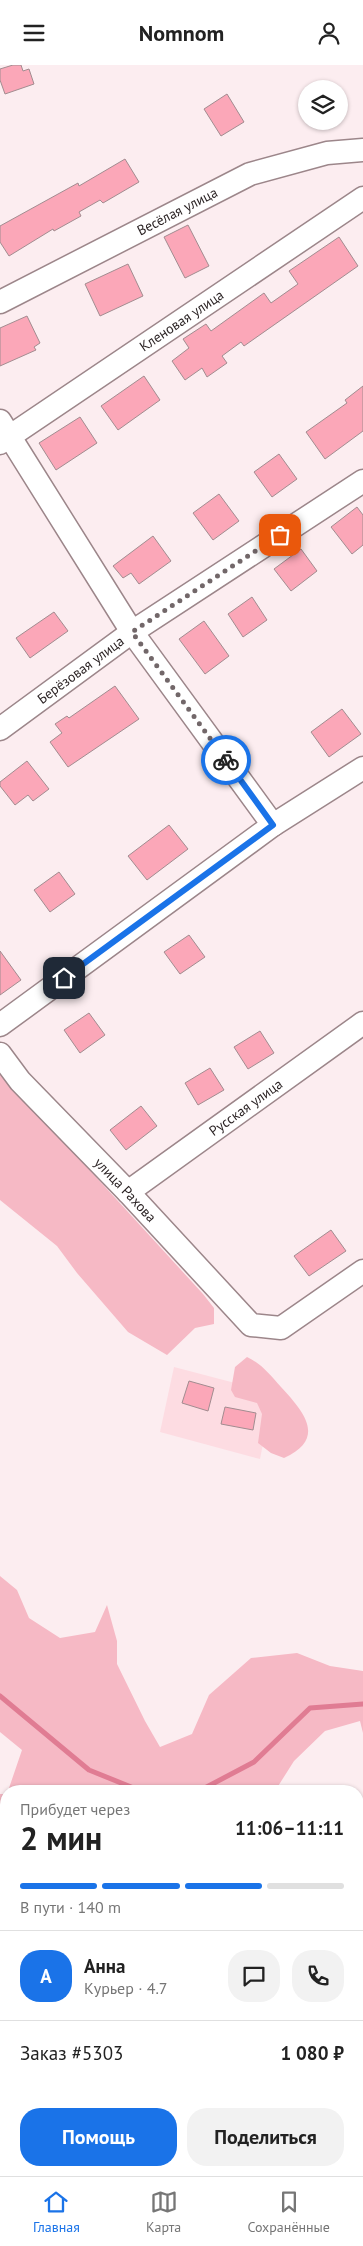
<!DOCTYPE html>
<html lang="ru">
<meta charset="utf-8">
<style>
body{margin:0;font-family:"PT Sans",sans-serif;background:#f2f2f2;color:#222;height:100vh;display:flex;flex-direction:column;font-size:19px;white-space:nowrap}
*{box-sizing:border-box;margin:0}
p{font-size:16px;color:#767676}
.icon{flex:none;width:28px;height:28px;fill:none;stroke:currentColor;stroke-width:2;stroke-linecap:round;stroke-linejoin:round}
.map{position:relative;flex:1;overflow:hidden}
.details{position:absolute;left:0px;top:1720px;width:364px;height:391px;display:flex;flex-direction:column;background:#fff;border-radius:20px 20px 0 0;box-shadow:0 1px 4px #0004}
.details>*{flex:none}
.controls{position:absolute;left:298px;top:15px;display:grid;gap:10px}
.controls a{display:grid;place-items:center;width:50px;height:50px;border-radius:50%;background:#fff;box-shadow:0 1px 4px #0004;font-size:25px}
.pin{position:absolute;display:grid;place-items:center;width:42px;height:42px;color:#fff;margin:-21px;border-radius:10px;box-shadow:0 2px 8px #0006}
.courier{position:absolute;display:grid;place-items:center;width:50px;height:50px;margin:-25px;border:4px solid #1a73e8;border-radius:50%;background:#fff;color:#222;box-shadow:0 1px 6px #0007}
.head em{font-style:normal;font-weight:700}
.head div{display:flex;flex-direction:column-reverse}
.head{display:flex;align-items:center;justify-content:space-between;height:85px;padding:0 20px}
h1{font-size:32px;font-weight:700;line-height:38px}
.bar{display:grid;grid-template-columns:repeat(4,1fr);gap:8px 5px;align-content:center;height:60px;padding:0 20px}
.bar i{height:6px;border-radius:4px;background:#e0e0e0}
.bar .active{background:#1a73e8}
.bar p{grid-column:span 4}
.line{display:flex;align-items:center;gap:12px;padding:0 20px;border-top:1px solid #e0e0e0}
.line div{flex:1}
.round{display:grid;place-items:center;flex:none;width:52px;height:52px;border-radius:20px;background:#f2f2f2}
.button{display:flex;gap:10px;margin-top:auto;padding:10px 20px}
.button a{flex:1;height:58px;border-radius:20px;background:#1a73e8;color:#fff;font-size:20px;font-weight:700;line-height:58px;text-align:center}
.button a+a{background:#f2f2f2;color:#222}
header{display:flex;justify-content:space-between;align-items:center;height:65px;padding:0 20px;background:#fff;font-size:22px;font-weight:700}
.tab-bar{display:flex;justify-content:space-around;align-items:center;height:70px;border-top:1px solid #e0e0e0;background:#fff;font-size:14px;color:#767676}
.tab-bar a{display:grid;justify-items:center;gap:2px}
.tab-bar .active{color:#1a73e8}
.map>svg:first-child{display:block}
.built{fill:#fddce2}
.green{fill:#f6b9c5}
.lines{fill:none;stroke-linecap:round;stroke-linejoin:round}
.stream{stroke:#e07c93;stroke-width:5}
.building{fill:#fba7b8;stroke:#a28c90}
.minor-casing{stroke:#9c868a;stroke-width:25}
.minor{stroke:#fff;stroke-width:22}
.done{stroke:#726769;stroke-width:5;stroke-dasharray:0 9}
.route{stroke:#1a73e8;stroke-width:6}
.labels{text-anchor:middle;stroke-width:4;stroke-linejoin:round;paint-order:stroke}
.street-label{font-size:14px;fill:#271f20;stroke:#fff}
</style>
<header><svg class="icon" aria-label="menu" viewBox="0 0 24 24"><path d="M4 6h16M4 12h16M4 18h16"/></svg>Nomnom<svg class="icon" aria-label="person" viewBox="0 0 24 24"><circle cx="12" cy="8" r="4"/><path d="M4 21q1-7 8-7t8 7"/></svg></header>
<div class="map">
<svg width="363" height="2111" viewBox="0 0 363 2111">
<rect width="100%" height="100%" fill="#fcedf0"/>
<!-- built -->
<path class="built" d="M 174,1302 L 273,1328 L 260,1394 L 160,1367 Z"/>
<!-- green -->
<g class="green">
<path d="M 0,1007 L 203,1229 L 214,1243 L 214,1259 L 195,1263 L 167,1290 L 128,1267 L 77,1208 L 57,1181 L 0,1135 Z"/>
<path d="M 247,1292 C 262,1299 270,1310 281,1322 C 304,1347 327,1373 284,1393 L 271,1388 L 258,1378 L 262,1349 L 257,1338 L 235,1332 L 231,1325 L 235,1302 Z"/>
<path d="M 0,1511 L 17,1525 L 29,1553 L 60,1573 L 95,1567 L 107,1540 L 117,1576 L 117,1599 L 145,1656 L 160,1682 L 192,1669 L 209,1630 L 251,1593 L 297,1588 L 330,1601 L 363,1606 L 363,1668 L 360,1656 L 325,1666 L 294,1696 L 275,1726 L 8,1726 L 22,1685 L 0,1667 Z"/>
<rect x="0" y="1729" width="6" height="65"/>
</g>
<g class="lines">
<!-- stream -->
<g class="stream">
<path d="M 0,1631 L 89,1705 L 141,1726"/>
<path d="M 199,1726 L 254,1697 L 310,1643 L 363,1639"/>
</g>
</g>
<!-- building -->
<g class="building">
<path d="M 13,0 L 21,0 L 23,6 L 29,4 L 34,19 L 5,29 L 0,15 L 0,4 Z"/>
<path d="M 227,29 L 244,57 L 221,71 L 204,44 Z"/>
<path d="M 125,94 L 139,117 L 103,138 L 100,135 L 79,147 L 81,151 L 54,166 L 53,164 L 9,191 L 0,177 L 0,161 L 78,118 L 79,121 Z"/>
<path d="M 188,160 L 209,201 L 185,213 L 164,172 Z"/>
<path d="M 339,172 L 358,201 L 244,281 L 241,277 L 222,291 L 227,298 L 207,312 L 202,303 L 185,315 L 172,296 L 189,283 L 183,274 L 206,259 L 211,266 L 264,228 L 271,238 L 298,219 L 289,206 Z"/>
<path d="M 128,199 L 143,231 L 100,251 L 85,219 Z"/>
<path d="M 27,251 L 40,278 L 34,282 L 36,285 L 0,301 L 0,263 Z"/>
<path d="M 144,311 L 160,335 L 118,365 L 101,341 Z"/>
<path d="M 363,321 L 363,366 L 325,394 L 306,367 L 347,338 L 345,335 Z"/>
<path d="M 80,352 L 97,378 L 56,405 L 39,378 Z"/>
<path d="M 279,389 L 297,414 L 272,432 L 254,407 Z"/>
<path d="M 219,429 L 239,456 L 213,475 L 193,448 Z"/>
<path d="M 357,442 L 363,450 L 363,480 L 352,489 L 331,462 Z"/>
<path d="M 153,471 L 171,496 L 139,519 L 131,508 L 123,513 L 113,501 Z"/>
<path d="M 301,484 L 317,506 L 291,526 L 274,504 Z"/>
<path d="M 252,532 L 267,555 L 243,572 L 228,549 Z"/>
<path d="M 54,547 L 68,566 L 30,593 L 16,573 Z"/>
<path d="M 204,556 L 229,591 L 205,609 L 179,574 Z"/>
<path d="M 115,621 L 139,654 L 68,702 L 50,677 L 62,668 L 55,659 L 67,651 L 69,653 Z"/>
<path d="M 342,644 L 361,669 L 329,692 L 311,667 Z"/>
<path d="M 27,696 L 49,724 L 33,736 L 28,730 L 15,740 L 0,721 L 0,717 Z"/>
<path d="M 169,760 L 188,784 L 147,815 L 128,791 Z"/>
<path d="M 59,807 L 75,829 L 50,847 L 34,825 Z"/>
<path d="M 189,870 L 205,892 L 180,909 L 164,887 Z"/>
<path d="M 0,886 L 21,915 L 0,930 Z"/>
<path d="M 89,948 L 105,970 L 80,988 L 64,965 Z"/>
<path d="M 260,966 L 274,988 L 248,1004 L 234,982 Z"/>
<path d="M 210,1003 L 224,1025 L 198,1040 L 185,1018 Z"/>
<path d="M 141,1041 L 157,1061 L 126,1085 L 110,1065 Z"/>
<path d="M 331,1165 L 346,1186 L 309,1211 L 294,1191 Z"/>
<path d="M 189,1316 L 214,1323 L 208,1346 L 182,1338 Z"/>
<path d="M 225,1342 L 256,1348 L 253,1365 L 221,1359 Z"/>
</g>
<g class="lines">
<!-- minor casing -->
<g class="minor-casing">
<g id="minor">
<path id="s1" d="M 0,237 L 250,109 L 327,88 L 363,85"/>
<path d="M 0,356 L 132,567 L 273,760"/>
<path id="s2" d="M 0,378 L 363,133"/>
<path id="s3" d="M 0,664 L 132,567 L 363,416"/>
<path d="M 0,960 L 273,760 L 363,703"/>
<path id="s4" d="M 0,989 L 20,1016 L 128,1127 L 251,1260 L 281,1263 L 363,1206"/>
<path id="s5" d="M 128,1127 L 363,958"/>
<path d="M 358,1947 L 363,1956"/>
<path d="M 358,2004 L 363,2000"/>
<path d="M 243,2111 L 247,2105"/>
</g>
</g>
<!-- minor -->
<use href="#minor" class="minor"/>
</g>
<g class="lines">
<!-- done -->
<path class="done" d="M 226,695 L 132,567 L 280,470"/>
<!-- route -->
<path class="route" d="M 64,913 L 273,760 L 226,695"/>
</g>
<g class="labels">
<!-- street labels -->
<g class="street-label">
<text dy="5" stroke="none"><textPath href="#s1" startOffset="199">Весёлая улица</textPath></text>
<text dy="5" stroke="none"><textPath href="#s2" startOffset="219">Кленовая улица</textPath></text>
<text dy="5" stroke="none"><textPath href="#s3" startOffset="100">Берёзовая улица</textPath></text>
<text dy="5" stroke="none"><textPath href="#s5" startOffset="145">Русская улица</textPath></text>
<text dy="5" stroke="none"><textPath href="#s4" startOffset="185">улица Рахова</textPath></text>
</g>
</g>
</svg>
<div class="controls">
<a><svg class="icon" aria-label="layers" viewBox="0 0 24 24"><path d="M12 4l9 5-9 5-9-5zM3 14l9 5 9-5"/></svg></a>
</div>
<div class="pin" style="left:280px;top:470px;background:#ea580c"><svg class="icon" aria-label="bag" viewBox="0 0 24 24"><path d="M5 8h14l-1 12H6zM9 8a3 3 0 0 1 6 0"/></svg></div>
<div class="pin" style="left:64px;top:913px;background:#1f2937"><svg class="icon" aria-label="home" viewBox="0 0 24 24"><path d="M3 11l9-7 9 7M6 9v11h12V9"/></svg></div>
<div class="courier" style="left:226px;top:695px"><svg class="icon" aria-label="bike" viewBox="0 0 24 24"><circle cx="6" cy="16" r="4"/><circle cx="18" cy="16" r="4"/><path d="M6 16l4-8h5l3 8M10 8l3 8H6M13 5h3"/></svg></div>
<section class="details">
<div class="head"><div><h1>2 мин</h1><p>Прибудет через</p></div><em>11:06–11:11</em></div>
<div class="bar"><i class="active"></i><i class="active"></i><i class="active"></i><i></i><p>В пути · 140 m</p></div>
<div class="line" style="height:90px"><b class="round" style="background:#1a73e8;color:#fff">А</b><div><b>Анна</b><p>Курьер · 4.7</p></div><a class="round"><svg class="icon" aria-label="chat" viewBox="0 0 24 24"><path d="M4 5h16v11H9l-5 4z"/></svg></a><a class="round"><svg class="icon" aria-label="phone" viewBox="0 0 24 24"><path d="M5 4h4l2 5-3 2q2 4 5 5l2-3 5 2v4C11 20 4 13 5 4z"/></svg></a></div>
<div class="line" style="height:65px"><div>Заказ #5303</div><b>1 080 ₽</b></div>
<div class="button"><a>Помощь</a><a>Поделиться</a></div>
</section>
</div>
<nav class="tab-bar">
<a class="active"><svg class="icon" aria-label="home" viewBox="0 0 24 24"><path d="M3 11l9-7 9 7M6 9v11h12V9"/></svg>Главная</a>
<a><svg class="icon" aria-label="map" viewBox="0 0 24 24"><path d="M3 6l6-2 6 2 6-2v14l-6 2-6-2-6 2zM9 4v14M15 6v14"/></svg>Карта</a>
<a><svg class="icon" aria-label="saved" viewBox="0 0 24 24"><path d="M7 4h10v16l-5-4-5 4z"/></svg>Сохранённые</a>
</nav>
